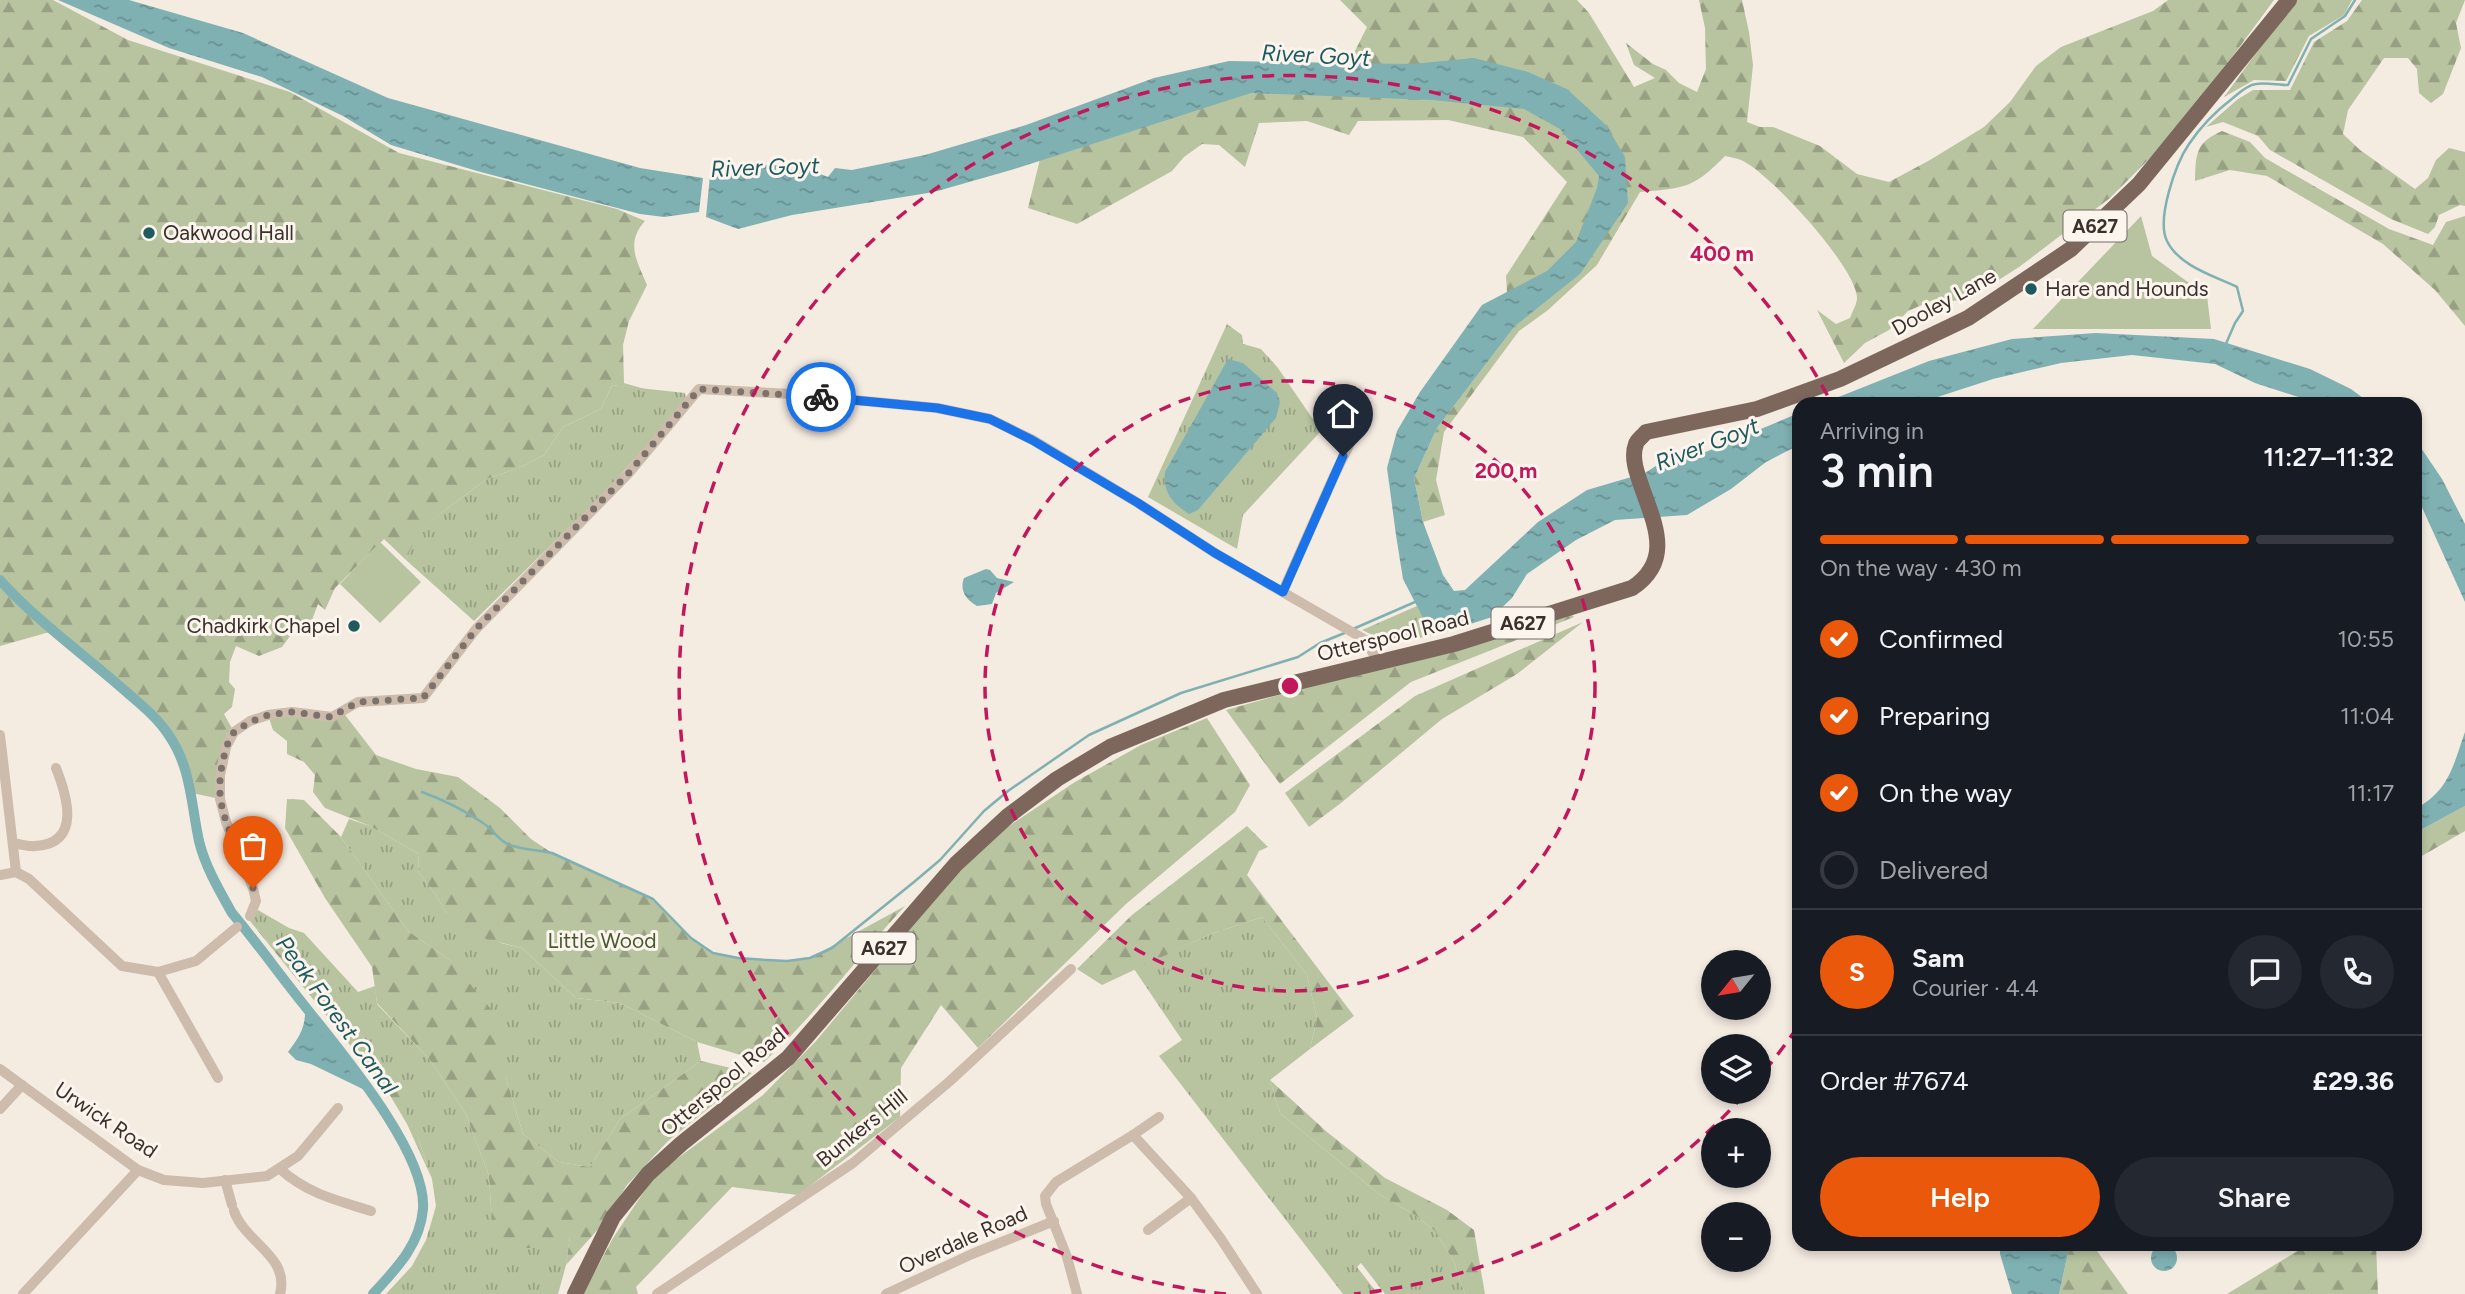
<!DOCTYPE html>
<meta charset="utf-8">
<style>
body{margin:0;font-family:Figtree,sans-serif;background:#242831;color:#f1f3f6;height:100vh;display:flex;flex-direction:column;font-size:26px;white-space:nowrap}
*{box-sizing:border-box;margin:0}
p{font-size:23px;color:#9ea1a6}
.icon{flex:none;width:38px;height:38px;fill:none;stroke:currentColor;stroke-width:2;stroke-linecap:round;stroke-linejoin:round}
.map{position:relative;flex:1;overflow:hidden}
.sheet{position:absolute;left:1792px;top:397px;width:630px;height:854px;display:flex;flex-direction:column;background:#171b24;border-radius:21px;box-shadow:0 4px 10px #0003}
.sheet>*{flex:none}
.needle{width:46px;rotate:240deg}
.tools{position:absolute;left:1701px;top:950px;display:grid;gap:14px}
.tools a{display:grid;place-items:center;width:70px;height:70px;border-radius:50%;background:#171b24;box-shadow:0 4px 10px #0003;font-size:35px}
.pin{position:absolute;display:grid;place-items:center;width:60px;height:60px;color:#fff;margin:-72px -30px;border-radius:50% 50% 50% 0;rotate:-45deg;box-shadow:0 0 7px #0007}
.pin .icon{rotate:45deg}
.courier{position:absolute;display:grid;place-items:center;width:70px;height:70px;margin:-35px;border:5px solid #1a73e8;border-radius:50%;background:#fff;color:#222;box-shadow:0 2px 9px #0007}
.head em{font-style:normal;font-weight:600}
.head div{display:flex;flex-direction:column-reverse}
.head{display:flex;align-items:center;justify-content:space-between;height:119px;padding:0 28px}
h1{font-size:46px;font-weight:600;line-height:52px}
.bar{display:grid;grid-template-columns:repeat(4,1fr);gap:10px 7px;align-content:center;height:84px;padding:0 28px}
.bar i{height:9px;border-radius:5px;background:#363941}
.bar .selected{background:#ea580c}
.bar p{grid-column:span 4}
.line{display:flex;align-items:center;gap:18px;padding:0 28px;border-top:2px solid #363941}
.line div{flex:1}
.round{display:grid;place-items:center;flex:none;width:74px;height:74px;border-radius:37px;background:#242831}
ol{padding:0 28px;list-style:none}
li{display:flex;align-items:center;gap:21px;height:77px}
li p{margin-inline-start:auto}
li .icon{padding:7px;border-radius:50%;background:#ea580c;color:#fff;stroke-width:4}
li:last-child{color:#9ea1a6}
li i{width:38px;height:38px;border:4px solid #363941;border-radius:50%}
.action{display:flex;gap:14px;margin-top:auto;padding:14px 28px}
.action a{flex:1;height:80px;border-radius:42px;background:#ea580c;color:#fff;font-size:28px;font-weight:600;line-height:80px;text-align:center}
.action a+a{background:#242831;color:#f1f3f6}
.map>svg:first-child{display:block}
.grass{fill:url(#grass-tufts)}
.forest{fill:url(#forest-firs)}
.green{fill:#b8c4a0}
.water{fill:url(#water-ripples)}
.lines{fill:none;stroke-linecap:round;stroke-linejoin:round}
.stream{stroke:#7fb0b2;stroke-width:2.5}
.canal{stroke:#7fb0b2;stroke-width:10}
.street{stroke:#cdbbac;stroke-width:10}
.primary{stroke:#7d675c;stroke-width:16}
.done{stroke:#7c716b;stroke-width:7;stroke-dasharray:0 12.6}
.route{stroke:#1a73e8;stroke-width:9}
.ring{fill:none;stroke:#c2185b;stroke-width:3.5;stroke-dasharray:12 9}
.poi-dot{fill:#1f5a5e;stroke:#fbf5ee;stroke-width:2.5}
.labels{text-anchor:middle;stroke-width:6;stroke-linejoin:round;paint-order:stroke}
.shield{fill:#fbf5ee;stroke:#756b66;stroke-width:2}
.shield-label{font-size:19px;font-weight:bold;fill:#3b302b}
.poi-label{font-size:21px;fill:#3b302b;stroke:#fbf5ee;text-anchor:start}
.street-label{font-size:21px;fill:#3b302b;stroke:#fbf5ee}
.park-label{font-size:21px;fill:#4a5a2e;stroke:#fbf5ee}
.water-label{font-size:23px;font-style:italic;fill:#1f5a5e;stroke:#fbf5ee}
.centre{fill:#c2185b;stroke:#fbf5ee;stroke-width:3.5}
.ring-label{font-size:21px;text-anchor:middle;font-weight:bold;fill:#c2185b;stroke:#fbf5ee;stroke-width:6;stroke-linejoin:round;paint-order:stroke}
</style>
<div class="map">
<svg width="2465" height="1294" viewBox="0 0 2465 1294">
<defs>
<pattern id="grass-tufts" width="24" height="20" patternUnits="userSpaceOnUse" patternTransform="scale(1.75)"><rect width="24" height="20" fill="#b8c4a0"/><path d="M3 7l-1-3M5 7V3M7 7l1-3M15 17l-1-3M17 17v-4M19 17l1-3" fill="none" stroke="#97a083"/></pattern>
<pattern id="forest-firs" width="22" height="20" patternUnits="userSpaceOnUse" patternTransform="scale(1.75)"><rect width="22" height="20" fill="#b8c4a0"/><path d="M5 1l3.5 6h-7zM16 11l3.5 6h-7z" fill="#97a083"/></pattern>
<pattern id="water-ripples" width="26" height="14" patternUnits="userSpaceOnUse" patternTransform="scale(1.75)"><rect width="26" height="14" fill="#7fb0b2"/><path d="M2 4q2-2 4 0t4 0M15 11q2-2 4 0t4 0" fill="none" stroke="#699091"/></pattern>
</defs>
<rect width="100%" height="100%" fill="#f4ebe1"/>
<!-- grass -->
<g class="grass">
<path d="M 1227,324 L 1242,335 L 1243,344 L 1261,349 L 1278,368 L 1321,431 L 1243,515 L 1237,549 L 1148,497 Z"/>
<path d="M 612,385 L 685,393 L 686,400 L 607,490 L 474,621 L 406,560 L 418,531 L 454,503 L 487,479 L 523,466 L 544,455 L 563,427 L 601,409 Z"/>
<path d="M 1417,606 C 1425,621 1433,627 1449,631 C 1415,639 1395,647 1362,630 Z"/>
<path d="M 349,819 L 370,826 L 419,854 L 418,871 L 436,895 L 446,913 L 501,943 L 522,948 L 576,998 L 620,1003 L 697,1042 L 701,1061 L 620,1119 L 590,1167 L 559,1162 L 523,1134 L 506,1078 L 450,960 L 408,931 L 341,837 Z"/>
<path d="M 258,910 L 289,928 L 304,933 L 358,992 L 375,986 L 377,1004 L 430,1060 L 466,1114 L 489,1176 L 492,1222 L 570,1236 L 566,1265 L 558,1294 L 386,1294 L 412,1266 L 426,1240 L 436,1206 L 432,1179 L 419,1141 L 365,1039 L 327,1004 L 254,926 L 250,921 Z"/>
<path d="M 1262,917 L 1307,975 L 1317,1018 L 1310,1049 L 1270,1080 L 1280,1113 L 1379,1194 L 1415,1215 L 1435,1231 L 1453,1260 L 1465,1294 L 1385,1294 L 1361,1263 L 1357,1267 L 1378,1294 L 1343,1294 L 1159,1056 L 1182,1040 L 1134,969 L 1211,934 Z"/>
</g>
<!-- forest -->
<g class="forest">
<path d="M 0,0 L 53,0 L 128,40 L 290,92 L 399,153 L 617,209 L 645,221 C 625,243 637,261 647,285 L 629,321 L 623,345 L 624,383 L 648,390 L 612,385 L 601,409 L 563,427 L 544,455 L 523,466 L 487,479 L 454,503 L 419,531 L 406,560 L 384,539 L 335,588 L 325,610 L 318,604 L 309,628 L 298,625 L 282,647 L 259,656 L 236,646 L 230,662 L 229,682 L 235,689 L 232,707 L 224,714 L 234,732 L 220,799 L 192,793 L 185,768 L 169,735 L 159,723 L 113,680 L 53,631 L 0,646 Z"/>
<path d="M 1340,0 L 1577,0 L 1589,13 L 1634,87 L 1655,78 L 1634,65 L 1626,43 L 1653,64 L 1666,70 L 1679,83 L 1697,92 L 1706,69 L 1705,28 L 1699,0 L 1742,0 L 1749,32 L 1753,65 L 1747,122 L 1760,127 L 1773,127 L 1820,146 L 1857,174 L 1889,182 L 1930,160 L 1984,127 L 2010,102 L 2036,66 L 2061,47 L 2153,11 L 2168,0 L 2274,0 L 2213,83 L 2153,155 L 2110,198 L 2019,267 L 1966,301 L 1933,300 L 1908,311 L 1889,330 L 1865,343 L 1844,363 L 1817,310 L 1836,324 L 1850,318 C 1852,312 1857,304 1857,298 C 1857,268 1769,172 1741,160 C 1736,158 1730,157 1725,156 C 1693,189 1684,188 1640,192 L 1597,265 L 1548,310 L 1519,331 L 1444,432 L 1436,480 L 1445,515 L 1423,522 L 1414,478 L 1437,428 L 1515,326 L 1508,308 L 1506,276 L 1567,182 L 1523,137 L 1448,120 L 1358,121 L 1349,135 L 1307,121 L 1259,123 L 1245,167 L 1219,145 L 1202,144 L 1184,157 L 1172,171 L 1077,224 L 1028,208 L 1045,139 L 1108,114 L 1342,77 L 1367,27 Z"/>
<path d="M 2295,0 L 2352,0 L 2344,15 L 2309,36 L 2286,81 L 2254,80 L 2224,97 Z"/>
<path d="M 2362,0 L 2465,0 L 2456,23 L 2461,48 L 2443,94 L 2431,103 L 2419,93 L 2417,69 L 2408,58 L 2384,58 L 2348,110 L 2343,134 L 2360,150 L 2415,189 L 2428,178 L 2436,160 L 2449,148 L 2465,152 L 2465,206 L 2460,205 L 2439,215 L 2435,227 L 2428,234 L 2391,219 L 2270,150 L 2258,136 L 2223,122 L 2206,127 L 2238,99 L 2253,90 L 2290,90 L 2314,42 L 2347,21 Z"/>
<path d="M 2222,131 L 2250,142 L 2265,158 L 2389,229 L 2433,245 L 2446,222 L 2465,216 L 2465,326 L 2435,290 L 2383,244 L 2267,176 L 2230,170 L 2195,181 C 2196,154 2195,143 2222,131 Z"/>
<path d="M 1570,613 L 1574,617 L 1411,682 L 1280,784 L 1226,710 Z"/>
<path d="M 1583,622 L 1517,674 L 1442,719 L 1341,803 L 1309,827 L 1285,793 L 1415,696 Z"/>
<path d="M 342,711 L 376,755 L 416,769 L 458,777 L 500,808 L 531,839 L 552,853 L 653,899 L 691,938 L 713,953 L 738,958 L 767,960 L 787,961 L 810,958 L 905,906 C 857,958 816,1014 764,1062 L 697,1042 L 620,1003 L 576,998 L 522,948 L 475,936 L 446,913 L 436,895 L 418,871 L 419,854 L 370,826 L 325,808 L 313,792 L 315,775 L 304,762 L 287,754 L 287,741 L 273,730 L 268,715 L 331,717 Z"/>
<path d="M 1207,718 L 1250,785 L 1235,812 L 1126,904 L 978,1048 L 941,1005 L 901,1068 L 900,1117 L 798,1195 L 732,1187 L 636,1287 L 638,1294 L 583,1294 L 613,1238 L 655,1175 L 763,1095 L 816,1041 L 951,879 L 997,834 L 1075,782 L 1141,745 Z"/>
<path d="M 287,799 L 304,800 L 341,837 L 408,931 L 450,960 L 495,1014 L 506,1078 L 523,1134 L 559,1162 L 590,1167 L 620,1119 L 701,1061 L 752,1073 L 668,1141 L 627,1185 L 601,1226 L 566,1265 L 570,1236 L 548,1248 L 520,1248 L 501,1240 L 492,1222 L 489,1176 L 466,1114 L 430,1060 L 377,1003 L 372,967 L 325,898 L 285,828 Z"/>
<path d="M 2465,806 L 2465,831 L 2415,860 L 2415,833 Z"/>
<path d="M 1247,826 L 1268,847 L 1259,851 L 1247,875 L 1354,1016 L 1310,1049 L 1317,1018 L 1307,975 L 1262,917 L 1211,934 L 1102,985 L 1077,969 L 1132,915 Z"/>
<path d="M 254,926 L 327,1004 L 365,1039 L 393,1080 L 419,1141 L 432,1179 L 407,1124 L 388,1092 Z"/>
<path d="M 1270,1080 L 1327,1132 L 1385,1178 L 1447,1210 L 1474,1230 L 1485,1294 L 1465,1294 L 1453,1260 L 1435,1231 L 1415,1215 L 1379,1194 L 1280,1113 Z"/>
<path d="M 2070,1244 L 2092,1244 L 2128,1294 L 2059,1294 Z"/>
<path d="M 2309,1244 L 2376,1244 L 2378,1294 L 2227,1294 Z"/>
</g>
<!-- green -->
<g class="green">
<path d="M 2141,216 L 2152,256 L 2207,296 L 2211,329 L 2033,329 Z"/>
<path d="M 380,542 L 421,582 L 380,623 L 340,584 Z"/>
</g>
<!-- water -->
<g class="water">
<path d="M 58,0 L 129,0 L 243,33 L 388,98 L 640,168 L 703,178 L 699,212 L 664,217 L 640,214 L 477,171 L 391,145 L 343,116 L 262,77 L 169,48 Z"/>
<path d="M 1474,58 L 1528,72 L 1567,89 L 1606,125 L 1625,157 L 1628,203 L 1580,274 L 1515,326 L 1437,428 L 1414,478 L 1423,522 L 1443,575 L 1454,591 L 1465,590 L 1538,522 L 1587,490 L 1645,473 L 1665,460 L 1696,456 L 1799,413 L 1799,445 L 1766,462 L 1731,489 L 1687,515 L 1615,520 L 1576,540 L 1527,574 L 1512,598 L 1492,617 L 1449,631 L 1436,628 L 1423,618 L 1403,579 L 1396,535 L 1387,468 L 1397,431 L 1420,392 L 1482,305 L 1547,271 L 1576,242 L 1597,188 L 1599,176 L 1560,129 L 1524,109 L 1432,100 L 1251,93 L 1011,170 L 934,192 L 792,215 L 738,229 L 706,217 L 710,175 L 727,165 L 743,169 L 760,165 L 777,165 L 791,169 L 813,171 L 828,177 L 835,168 L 852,170 L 925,155 L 1026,125 L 1154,78 L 1229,61 L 1413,64 Z"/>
<path d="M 2096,333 L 2214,339 L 2310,369 L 2351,389 L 2371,404 L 2320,404 L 2255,383 L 2215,364 L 2132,355 L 2061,363 L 1993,379 L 1916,404 L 1821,404 L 1929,361 L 2012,339 Z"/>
<path d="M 1228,359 L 1243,363 L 1277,393 L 1280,402 L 1276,418 L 1198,510 L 1189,514 C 1172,503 1163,493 1165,472 Z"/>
<path d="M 2415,439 L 2442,479 L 2465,524 L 2465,602 L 2415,492 Z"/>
<path d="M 986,569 L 990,570 L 997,578 L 1014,582 L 996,593 L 992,604 L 977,606 C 967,600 959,591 964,578 Z"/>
<path d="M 2465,732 L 2465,806 L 2415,833 L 2415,809 C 2449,791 2453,766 2465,732 Z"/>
<path d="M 305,1007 L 371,1093 L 311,1064 L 296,1060 L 288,1052 C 300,1036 306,1027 305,1007 Z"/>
<path d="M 2000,1244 L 2070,1244 L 2059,1294 L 2012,1294 L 2000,1254 Z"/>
<circle cx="2164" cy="1258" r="13"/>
</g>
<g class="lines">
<!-- stream -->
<g class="stream">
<path d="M 2225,346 L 2235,323 L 2243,311 L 2237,287 C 2214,276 2179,266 2167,241 C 2156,219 2176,163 2189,144 C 2201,126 2216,111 2233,98 C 2239,93 2247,85 2256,84 C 2265,82 2278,85 2288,85 L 2311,39 L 2345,16 L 2355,0"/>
<path d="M 1353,629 L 1415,602"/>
<path d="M 422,792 C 444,800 464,810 483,823 C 494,830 500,843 513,846 C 526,850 540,850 552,853 L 653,899 L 691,938 L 713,953 L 738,958 L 767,960 L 787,961 L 810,958 L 832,948 L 914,882 L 940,860 L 984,811 L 1008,791 L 1089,735 L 1181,693 L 1298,657 L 1320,643 L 1347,632"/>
</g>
<!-- canal -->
<path class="canal" d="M 0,580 C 37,621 82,653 123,689 C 139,703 157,717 168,734 C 191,766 191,804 199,841 C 205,866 219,890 232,913 C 257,943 280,975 304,1005 C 339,1050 427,1152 423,1209 C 420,1245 396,1269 373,1294"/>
<!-- street -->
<g class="street">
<path d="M 1283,591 L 1334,476 L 1353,437"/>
<path d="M 0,735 L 16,872"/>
<path d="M 13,843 C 20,844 28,847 35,846 C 82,844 67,796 56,768"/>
<path d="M 0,875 L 16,872 L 29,879 L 122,966 L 158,972 L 196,961 L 237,927"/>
<path d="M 250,916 L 256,901 L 253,888 L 226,822 L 220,799 L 220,775 L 226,747 L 234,732 L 250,721 L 268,715 L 292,712 L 332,717 L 358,702 L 423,698 L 476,629 L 628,474 L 699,389 L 792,394 L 937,408 L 990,419 L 1033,440 L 1138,503 L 1215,553 L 1364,639 L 1378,661"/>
<path d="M 158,972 L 218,1078"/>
<path d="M 0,1069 L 138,1170 L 164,1180 L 203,1183 L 267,1176 L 298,1156 L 338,1108"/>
<path d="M 0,1109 L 22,1085"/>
<path d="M 1133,1135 L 1159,1117"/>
<path d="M 280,1169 C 308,1194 336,1200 371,1211"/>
<path d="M 225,1180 L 232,1205"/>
<path d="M 234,1211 C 245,1243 290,1256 280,1294"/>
<path d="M 1148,1230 L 1191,1198"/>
<path d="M 23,1294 L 138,1170"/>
<path d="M 657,1294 L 853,1163 L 950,1081 L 1071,969"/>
<path d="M 886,1294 L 972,1254 L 1054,1221"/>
<path d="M 1077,1294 L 1067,1257 L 1046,1204 L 1045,1196 L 1056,1182 L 1133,1135 L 1191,1198 L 1221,1239 L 1257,1294"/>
</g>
<!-- primary -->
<path class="primary" d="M 575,1294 L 613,1217 L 648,1174 L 681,1144 L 788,1058 L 956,864 L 1008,816 L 1057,779 L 1110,747 L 1224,700 L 1454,644 L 1632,588 C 1677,558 1651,518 1638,476 C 1635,467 1632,454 1636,444 C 1637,440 1643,436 1646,432 L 1757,409 L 1840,379 L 1968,318 L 2071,249 L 2139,184 L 2289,0"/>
</g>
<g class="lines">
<!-- done -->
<path class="done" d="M 253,888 L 226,822 L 220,799 L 220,775 L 226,747 L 234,732 L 250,722 L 268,715 L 292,712 L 331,717 L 358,702 L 423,698 L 476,629 L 628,474 L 699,389 L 821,397"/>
<!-- route -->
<path class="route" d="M 821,397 L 937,408 L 990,419 L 1032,440 L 1138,503 L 1215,553 L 1283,592 L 1343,456"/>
</g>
<!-- distance rings -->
<g class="ring">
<circle cx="1290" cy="686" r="305"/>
<path d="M1797 1028A611 611 0 0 1 1761 1075M1744 1095A611 611 0 0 1 1354 1294M1226 1294A611 611 0 1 1 1832 404"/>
</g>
<!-- markers -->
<g class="poi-dot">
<circle cx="149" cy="233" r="7"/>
<circle cx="2031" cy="289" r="7"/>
<circle cx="354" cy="626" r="7"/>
</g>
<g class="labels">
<!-- shield labels -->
<g class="shield">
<rect x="2063.5" y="210.5" width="63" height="31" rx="5"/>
<rect x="1491.5" y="607.5" width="63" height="31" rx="5"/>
<rect x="852.5" y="932.5" width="63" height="31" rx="5"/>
</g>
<g class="shield-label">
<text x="2095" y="233">A627</text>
<text x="1523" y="630">A627</text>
<text x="884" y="955">A627</text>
</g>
<!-- poi labels -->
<g class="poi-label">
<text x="163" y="240">Oakwood Hall</text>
<text x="2045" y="296">Hare and Hounds</text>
<text x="340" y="633" text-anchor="end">Chadkirk Chapel</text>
</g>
<!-- street labels -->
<g class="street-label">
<text transform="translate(1944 302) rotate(-29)" y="7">Dooley Lane</text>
<text transform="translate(1393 636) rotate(-14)" y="7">Otterspool Road</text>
<text transform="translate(723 1082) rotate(-40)" y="7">Otterspool Road</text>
<text transform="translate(106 1120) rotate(34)" y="7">Urwick Road</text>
<text transform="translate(862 1128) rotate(-39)" y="7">Bunkers Hill</text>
<text transform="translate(963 1240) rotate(-24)" y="7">Overdale Road</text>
</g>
<!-- park labels -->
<g class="park-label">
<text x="602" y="948">Little Wood</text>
</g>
<!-- water labels -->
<g class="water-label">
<text transform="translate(1316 55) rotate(3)" y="8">River Goyt</text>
<text transform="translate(765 167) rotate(-2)" y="8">River Goyt</text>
<text transform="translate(1707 444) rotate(-21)" y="8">River Goyt</text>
<text transform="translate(337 1015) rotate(54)" y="8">Peak Forest Canal</text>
</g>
</g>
<circle cx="1290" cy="686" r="10" class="centre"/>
<g class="ring-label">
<text x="1722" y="261">400 m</text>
<text x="1506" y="478">200 m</text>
</g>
</svg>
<div class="tools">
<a><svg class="needle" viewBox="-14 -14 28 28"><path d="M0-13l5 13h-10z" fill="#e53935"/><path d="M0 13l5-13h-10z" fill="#9ea1a6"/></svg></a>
<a><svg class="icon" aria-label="layers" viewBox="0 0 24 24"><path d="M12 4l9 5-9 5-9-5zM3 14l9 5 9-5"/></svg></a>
<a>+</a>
<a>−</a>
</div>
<div class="pin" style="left:253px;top:888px;background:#ea580c"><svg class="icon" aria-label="bag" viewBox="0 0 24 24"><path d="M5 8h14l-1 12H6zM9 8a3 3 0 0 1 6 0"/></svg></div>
<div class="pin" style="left:1343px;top:456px;background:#1f2937"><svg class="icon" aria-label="home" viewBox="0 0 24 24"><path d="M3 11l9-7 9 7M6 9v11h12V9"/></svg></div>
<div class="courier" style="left:821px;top:397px"><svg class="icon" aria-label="bike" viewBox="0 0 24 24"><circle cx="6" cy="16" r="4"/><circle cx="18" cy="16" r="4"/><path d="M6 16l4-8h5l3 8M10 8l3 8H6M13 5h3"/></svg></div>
<section class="sheet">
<div class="head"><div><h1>3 min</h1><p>Arriving in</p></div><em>11:27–11:32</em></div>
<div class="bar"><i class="selected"></i><i class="selected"></i><i class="selected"></i><i></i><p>On the way · 430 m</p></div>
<ol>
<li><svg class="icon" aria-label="check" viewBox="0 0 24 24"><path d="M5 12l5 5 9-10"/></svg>Confirmed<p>10:55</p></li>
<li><svg class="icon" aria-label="check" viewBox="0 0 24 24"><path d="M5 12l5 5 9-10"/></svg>Preparing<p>11:04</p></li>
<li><svg class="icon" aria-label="check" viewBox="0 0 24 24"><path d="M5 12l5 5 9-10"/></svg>On the way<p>11:17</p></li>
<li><i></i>Delivered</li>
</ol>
<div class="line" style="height:126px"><b class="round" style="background:#ea580c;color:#fff">S</b><div><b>Sam</b><p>Courier · 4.4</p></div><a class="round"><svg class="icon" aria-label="chat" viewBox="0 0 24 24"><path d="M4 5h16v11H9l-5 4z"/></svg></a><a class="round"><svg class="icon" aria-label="phone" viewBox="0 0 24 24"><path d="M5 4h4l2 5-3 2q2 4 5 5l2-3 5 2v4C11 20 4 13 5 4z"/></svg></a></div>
<div class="line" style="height:91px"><div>Order #7674</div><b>£29.36</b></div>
<div class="action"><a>Help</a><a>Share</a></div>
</section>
</div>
